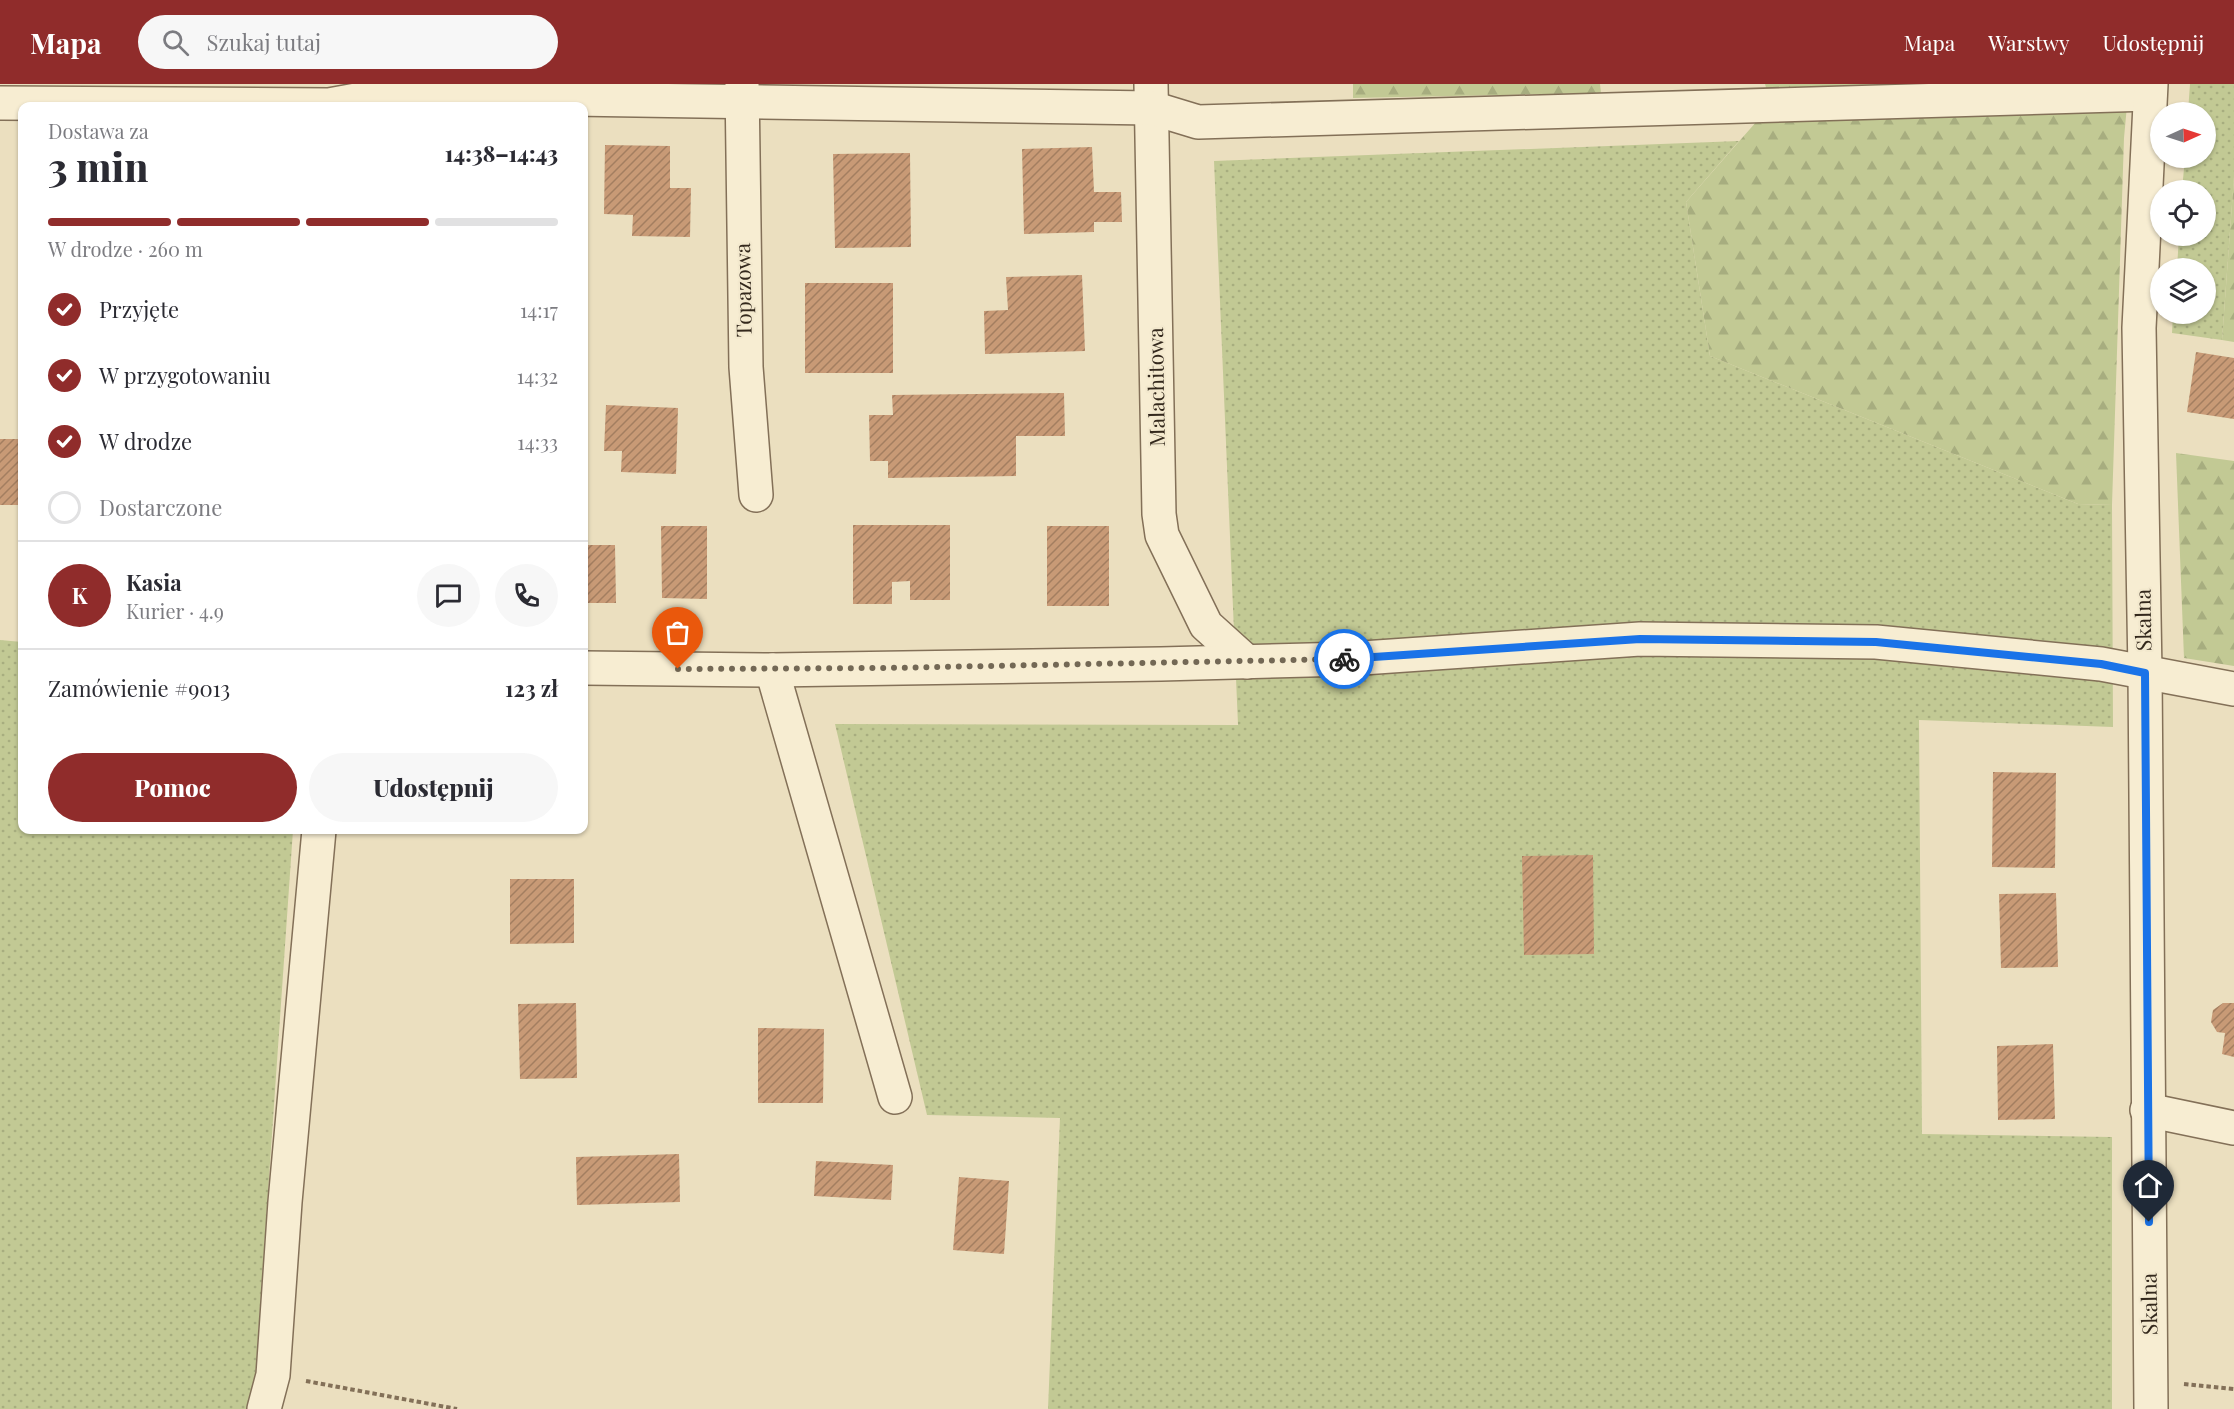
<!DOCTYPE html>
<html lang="pl">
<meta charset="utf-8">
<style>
body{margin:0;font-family:"Playfair Display",serif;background:#f7f7f7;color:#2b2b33;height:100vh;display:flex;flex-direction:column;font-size:22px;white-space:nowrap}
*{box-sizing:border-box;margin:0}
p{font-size:20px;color:#7c7c81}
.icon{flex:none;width:33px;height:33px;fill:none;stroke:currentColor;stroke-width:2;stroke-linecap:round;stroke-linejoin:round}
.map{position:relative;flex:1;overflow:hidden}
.drawer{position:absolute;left:18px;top:18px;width:570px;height:732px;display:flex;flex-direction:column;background:#fff;border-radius:12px;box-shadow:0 2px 4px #0004}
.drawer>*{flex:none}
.needle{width:39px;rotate:87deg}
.fabs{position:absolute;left:2150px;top:18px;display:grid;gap:12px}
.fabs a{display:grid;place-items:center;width:66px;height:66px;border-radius:50%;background:#fff;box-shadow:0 2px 4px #0004;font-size:30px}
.pin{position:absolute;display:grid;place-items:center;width:51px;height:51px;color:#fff;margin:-62px -26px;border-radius:50% 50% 50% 0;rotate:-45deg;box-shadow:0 0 6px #0007}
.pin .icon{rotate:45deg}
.courier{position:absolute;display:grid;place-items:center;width:60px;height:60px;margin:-30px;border:4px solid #1a73e8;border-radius:50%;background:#fff;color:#222;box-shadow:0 2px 8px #0007}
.summary em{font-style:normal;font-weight:800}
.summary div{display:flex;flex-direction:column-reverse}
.summary{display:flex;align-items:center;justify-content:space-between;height:102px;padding:0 30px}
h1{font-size:39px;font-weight:800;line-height:45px}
.bar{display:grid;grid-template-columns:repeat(4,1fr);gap:9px 6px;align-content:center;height:72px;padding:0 30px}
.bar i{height:8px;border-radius:4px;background:#e1e1e2}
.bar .current{background:#902c2b}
.bar p{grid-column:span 4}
.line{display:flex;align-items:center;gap:15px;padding:0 30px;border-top:2px solid #e1e1e2}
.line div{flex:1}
.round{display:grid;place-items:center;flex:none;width:63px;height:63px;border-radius:32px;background:#f7f7f7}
ol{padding:0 30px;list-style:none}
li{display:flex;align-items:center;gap:18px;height:66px}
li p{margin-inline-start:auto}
li .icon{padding:6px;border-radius:50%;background:#902c2b;color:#fff;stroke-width:4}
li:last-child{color:#7c7c81}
li i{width:33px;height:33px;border:3px solid #e1e1e2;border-radius:50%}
.action{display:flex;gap:12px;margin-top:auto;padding:12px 30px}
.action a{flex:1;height:69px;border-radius:36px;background:#902c2b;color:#fff;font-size:24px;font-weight:800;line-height:69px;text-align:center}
.action a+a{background:#f7f7f7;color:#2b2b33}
header{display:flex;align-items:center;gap:36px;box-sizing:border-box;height:84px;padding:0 30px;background:#902c2b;color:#fff}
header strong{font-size:28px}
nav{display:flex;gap:33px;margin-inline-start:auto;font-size:21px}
.search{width:420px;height:54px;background:#f7f7f7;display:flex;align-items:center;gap:15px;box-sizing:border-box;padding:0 21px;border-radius:33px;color:#7c7c81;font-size:22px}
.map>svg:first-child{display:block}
.grass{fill:url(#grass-dots)}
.forest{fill:url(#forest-firs)}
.building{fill:url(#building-hatch)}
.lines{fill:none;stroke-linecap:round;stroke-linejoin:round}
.minor-casing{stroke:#837058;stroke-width:36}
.path{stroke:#837058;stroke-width:4;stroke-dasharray:4.5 3;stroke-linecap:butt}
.minor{stroke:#f7edd2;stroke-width:33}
.done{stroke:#736855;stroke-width:6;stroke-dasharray:0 10.8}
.route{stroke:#1a73e8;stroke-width:8}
.labels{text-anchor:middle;stroke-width:4.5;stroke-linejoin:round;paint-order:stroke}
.street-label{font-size:21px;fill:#33281c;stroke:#f3e9ce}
</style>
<header>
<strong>Mapa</strong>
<div class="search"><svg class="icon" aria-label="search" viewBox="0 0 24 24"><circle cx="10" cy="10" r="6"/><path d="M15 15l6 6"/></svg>Szukaj tutaj</div>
<nav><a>Mapa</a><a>Warstwy</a><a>Udostępnij</a></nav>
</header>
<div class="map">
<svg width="2234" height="1325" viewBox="0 0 2234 1325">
<defs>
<pattern id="grass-dots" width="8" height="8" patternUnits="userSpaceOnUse" patternTransform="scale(1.5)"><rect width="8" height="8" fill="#c2c994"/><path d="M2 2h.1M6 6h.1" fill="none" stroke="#a7ad7f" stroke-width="1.8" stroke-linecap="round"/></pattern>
<pattern id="forest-firs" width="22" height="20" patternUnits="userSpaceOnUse" patternTransform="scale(1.5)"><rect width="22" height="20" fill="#c2c994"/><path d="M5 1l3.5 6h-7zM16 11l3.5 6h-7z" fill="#a7ad7f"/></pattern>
<pattern id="building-hatch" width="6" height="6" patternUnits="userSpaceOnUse" patternTransform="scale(1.5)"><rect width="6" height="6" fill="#c89a76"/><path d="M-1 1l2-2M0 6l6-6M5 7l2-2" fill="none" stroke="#a37e60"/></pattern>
</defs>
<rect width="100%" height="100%" fill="#ebdfbf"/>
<!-- grass -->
<g class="grass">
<path d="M 2190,0 L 2234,0 L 2234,93 L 2222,256 L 2172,249 L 2173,230 L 2205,230 L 2205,184 L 2177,184 L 2179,152 L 2205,152 L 2205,106 L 2182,106 L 2185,74 L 2205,74 L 2205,28 L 2188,28 Z"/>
<path d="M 1739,57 L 1686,118 L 1710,272 L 2078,420 L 2112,421 L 2113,643 L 1919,636 L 1922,1050 L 2112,1053 L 2112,1325 L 1048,1325 L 1060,1034 L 927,1031 L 835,640 L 1238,641 L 1214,77 Z"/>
<path d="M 0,556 L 22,558 L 22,746 L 293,746 L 253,1325 L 0,1325 Z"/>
</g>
<!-- forest -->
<g class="forest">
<path d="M 1353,0 L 1600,0 L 1601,9 L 1353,14 Z"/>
<path d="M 1765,0 L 2129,0 L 2124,54 L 2112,421 L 2078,420 L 1710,272 L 1686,118 L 1771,21 Z"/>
<path d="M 2234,93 L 2234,258 L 2222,256 Z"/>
<path d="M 2176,369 L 2234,377 L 2234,582 L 2184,574 Z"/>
</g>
<!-- building -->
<g class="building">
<path d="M 605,61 L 670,62 L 670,104 L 691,104 L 690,153 L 632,152 L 633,131 L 604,130 Z"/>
<path d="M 1092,63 L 1094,108 L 1121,108 L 1122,138 L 1094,138 L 1094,148 L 1024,150 L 1022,65 Z"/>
<path d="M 910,69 L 911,163 L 835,164 L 833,70 Z"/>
<path d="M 1082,191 L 1085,267 L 985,270 L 984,227 L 1008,226 L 1006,193 Z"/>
<rect x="805" y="199" width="88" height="90"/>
<path d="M 2196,268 L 2234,274 L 2234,335 L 2187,328 Z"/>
<path d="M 1064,309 L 1065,352 L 1016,352 L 1016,392 L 888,394 L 888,377 L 870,377 L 869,331 L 893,331 L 892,311 Z"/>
<path d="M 606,321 L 678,324 L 676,390 L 621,388 L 622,367 L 604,367 Z"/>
<rect x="0" y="355" width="22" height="66"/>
<path d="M 853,441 L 950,441 L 950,516 L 910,516 L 910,497 L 892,498 L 892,520 L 853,520 Z"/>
<path d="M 661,442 L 707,442 L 707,515 L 662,514 Z"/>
<rect x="1047" y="442" width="62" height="80"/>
<path d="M 584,461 L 615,461 L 616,519 L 584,519 Z"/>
<path d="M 1993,688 L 2056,689 L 2055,784 L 1992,783 Z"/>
<path d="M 1593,771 L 1594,870 L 1524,871 L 1522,772 Z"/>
<path d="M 510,795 L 574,795 L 574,859 L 510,860 Z"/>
<path d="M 2056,809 L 2058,883 L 2001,884 L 1999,810 Z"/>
<path d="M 576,919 L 577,994 L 520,995 L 518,920 Z"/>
<path d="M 2223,919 L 2234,919 L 2234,973 L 2222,970 L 2225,949 L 2217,948 L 2211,938 L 2213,926 Z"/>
<path d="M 758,944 L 824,945 L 823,1019 L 758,1019 Z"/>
<path d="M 2053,960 L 2055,1035 L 1998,1036 L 1997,962 Z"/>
<path d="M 679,1070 L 680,1118 L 577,1121 L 576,1073 Z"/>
<path d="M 816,1077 L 893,1081 L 891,1116 L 814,1112 Z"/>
<path d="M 959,1093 L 1009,1097 L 1004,1170 L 953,1166 Z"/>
</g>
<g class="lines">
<!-- minor casing -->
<g class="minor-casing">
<g id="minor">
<path d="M 742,0 L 746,283 L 756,411"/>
<path d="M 1151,0 L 1159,430 L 1162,451 L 1206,541 L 1247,578"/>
<path d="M 0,19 L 329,21 L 378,12 L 1152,24 L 1198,38 L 2150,10"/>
<path d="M 584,584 L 772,586 L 1161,580 L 1348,575 L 1640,555 L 1876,558 L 2101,580 L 2234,605"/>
<path d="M 772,586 L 895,1013"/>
<path d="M 2147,1026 L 2234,1044"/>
<path d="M 264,1325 L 273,1291 L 285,1118 L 319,746"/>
<path d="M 2151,1325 L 2145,589 L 2139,244 L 2151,0"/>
</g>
</g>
<!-- path -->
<g class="path">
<path d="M 306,1297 L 457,1325"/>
<path d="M 2184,1300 L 2234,1305"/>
</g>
<!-- minor -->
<use href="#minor" class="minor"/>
</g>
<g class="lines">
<!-- done -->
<path class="done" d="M 678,585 L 887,584 L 1344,575"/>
<!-- route -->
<path class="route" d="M 1344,575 L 1640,555 L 1876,558 L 2101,580 L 2145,589 L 2149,1138"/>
</g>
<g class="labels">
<!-- street labels -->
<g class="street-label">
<text transform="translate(744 206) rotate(-91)" y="7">Topazowa</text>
<text transform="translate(1157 303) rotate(-91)" y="7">Malachitowa</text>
<text transform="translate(2144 536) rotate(-91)" y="7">Skalna</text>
<text transform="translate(2150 1220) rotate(-91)" y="7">Skalna</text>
</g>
</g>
</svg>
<div class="fabs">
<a><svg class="needle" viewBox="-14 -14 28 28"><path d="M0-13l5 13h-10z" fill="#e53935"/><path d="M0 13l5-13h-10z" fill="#7c7c81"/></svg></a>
<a><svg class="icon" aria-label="locate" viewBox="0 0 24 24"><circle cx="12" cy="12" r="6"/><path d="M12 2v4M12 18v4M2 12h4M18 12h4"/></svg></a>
<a><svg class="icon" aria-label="layers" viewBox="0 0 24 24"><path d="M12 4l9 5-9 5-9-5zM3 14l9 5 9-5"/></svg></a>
</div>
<div class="pin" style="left:678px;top:585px;background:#ea580c"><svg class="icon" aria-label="bag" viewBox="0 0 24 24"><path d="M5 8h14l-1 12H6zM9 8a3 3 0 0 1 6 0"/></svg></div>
<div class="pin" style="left:2149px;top:1138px;background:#1f2937"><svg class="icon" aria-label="home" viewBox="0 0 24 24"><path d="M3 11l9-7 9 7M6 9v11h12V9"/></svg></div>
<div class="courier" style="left:1344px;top:575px"><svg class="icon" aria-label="bike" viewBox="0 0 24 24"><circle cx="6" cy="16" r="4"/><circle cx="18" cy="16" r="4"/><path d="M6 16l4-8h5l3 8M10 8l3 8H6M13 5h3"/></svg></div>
<section class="drawer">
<div class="summary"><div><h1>3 min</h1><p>Dostawa za</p></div><em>14:38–14:43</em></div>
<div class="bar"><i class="current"></i><i class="current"></i><i class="current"></i><i></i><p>W drodze · 260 m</p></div>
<ol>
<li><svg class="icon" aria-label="check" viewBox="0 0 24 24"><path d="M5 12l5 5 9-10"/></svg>Przyjęte<p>14:17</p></li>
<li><svg class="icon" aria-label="check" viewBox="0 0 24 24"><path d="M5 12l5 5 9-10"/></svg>W przygotowaniu<p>14:32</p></li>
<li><svg class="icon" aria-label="check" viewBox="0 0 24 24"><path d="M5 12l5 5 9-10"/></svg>W drodze<p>14:33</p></li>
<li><i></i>Dostarczone</li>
</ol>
<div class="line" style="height:108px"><b class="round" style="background:#902c2b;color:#fff">K</b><div><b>Kasia</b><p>Kurier · 4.9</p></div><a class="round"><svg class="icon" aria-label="chat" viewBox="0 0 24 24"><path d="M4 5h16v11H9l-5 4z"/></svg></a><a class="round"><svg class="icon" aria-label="phone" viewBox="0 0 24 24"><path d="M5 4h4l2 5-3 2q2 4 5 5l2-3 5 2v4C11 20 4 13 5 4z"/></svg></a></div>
<div class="line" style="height:78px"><div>Zamówienie #9013</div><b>123 zł</b></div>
<div class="action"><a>Pomoc</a><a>Udostępnij</a></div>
</section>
</div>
